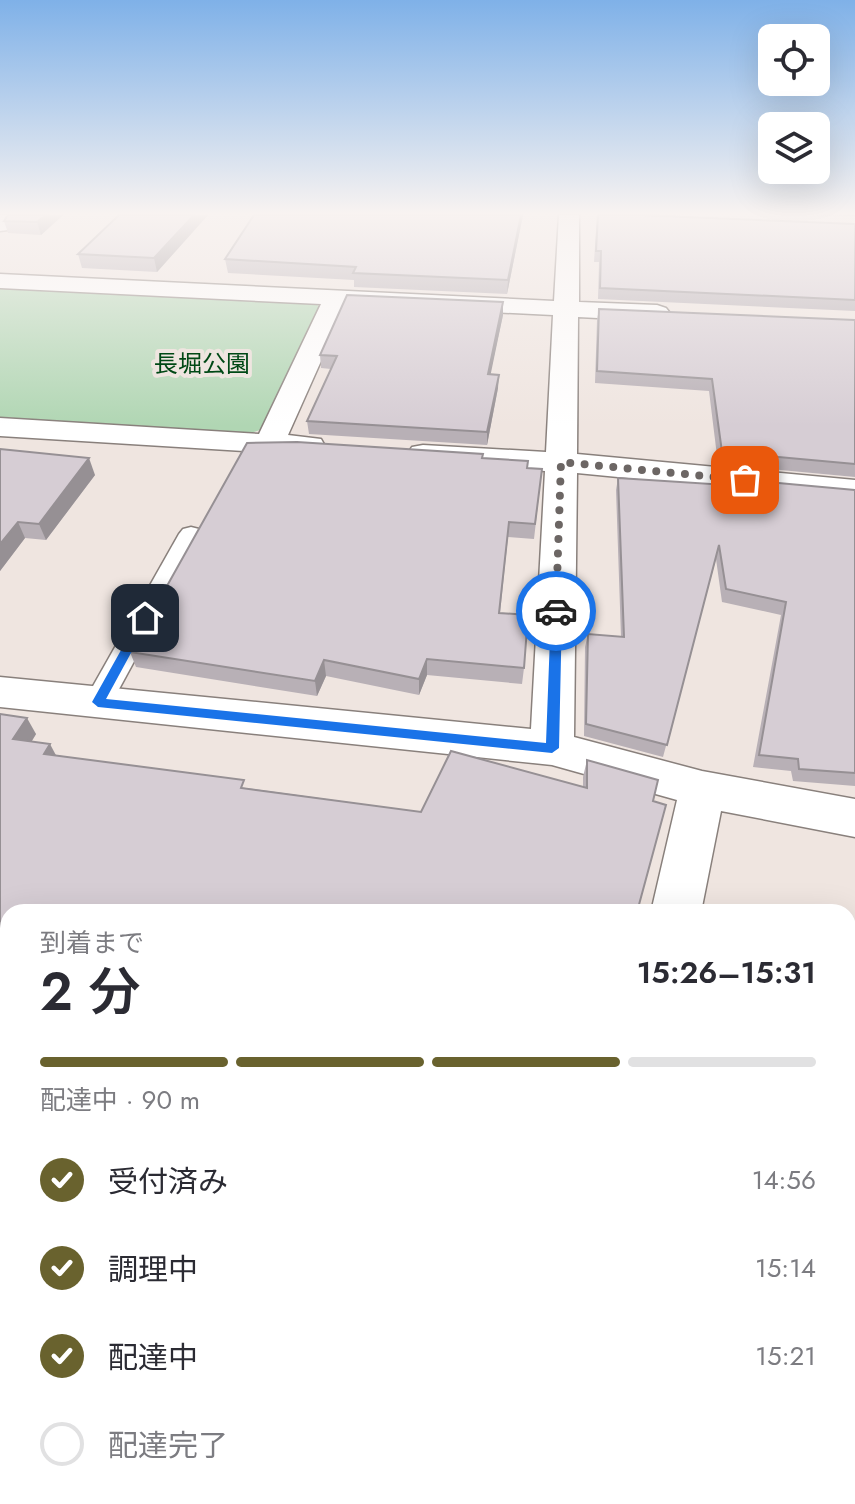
<!DOCTYPE html>
<html lang="ja">
<meta charset="utf-8">
<style>
body{margin:0;font-family:Jost,"Noto Sans JP",sans-serif;background:#f7f7f7;color:#2b2b33;height:100vh;display:flex;flex-direction:column;font-size:30px;white-space:nowrap}
*{box-sizing:border-box;margin:0}
p{font-size:26px;color:#7c7c81}
.icon{flex:none;width:44px;height:44px;fill:none;stroke:currentColor;stroke-width:2;stroke-linecap:round;stroke-linejoin:round}
.map{position:relative;flex:1;overflow:hidden}
.sheet{position:absolute;left:0px;top:904px;width:856px;height:600px;display:flex;flex-direction:column;background:#fff;border-radius:24px 24px 0 0;box-shadow:0 8px 32px #0002}
.sheet>*{flex:none}
.controls{position:absolute;left:758px;top:24px;display:grid;gap:16px}
.controls a{display:grid;place-items:center;width:72px;height:72px;border-radius:12px;background:#fff;box-shadow:0 8px 32px #0002;font-size:40px}
.pin{position:absolute;display:grid;place-items:center;width:68px;height:68px;color:#fff;margin:-34px;border-radius:16px;box-shadow:0 4px 12px #0006}
.courier{position:absolute;display:grid;place-items:center;width:80px;height:80px;margin:-40px;border:6px solid #1a73e8;border-radius:50%;background:#fff;color:#222;box-shadow:0 2px 10px #0007}
.overview em{font-style:normal;font-weight:600}
.overview div{display:flex;flex-direction:column-reverse}
.overview{display:flex;align-items:center;justify-content:space-between;height:136px;padding:0 40px}
h1{font-size:52px;font-weight:600;line-height:60px}
.bar{display:grid;grid-template-columns:repeat(4,1fr);gap:12px 8px;align-content:center;height:96px;padding:0 40px}
.bar i{height:10px;border-radius:6px;background:#e1e1e2}
.bar .selected{background:#69622e}
.bar p{grid-column:span 4}
ol{padding:0 40px;list-style:none}
li{display:flex;align-items:center;gap:24px;height:88px}
li p{margin-inline-start:auto}
li .icon{padding:8px;border-radius:50%;background:#69622e;color:#fff;stroke-width:4}
li:last-child{color:#7c7c81}
li i{width:44px;height:44px;border:4px solid #e1e1e2;border-radius:50%}
.map>svg:first-child{display:block}
.green{fill:#b0d6b3}
.lines{fill:none;stroke-linecap:round;stroke-linejoin:round}
.service-casing{stroke:#89807c;stroke-width:3}
.minor-casing{stroke:#89807c;stroke-width:3}
.service{fill:#fff;fill-rule:evenodd}
.minor{fill:#fff;fill-rule:evenodd}
.wall{fill:#b8b0b6}
.shaded-wall{fill:#969094}
.building{fill:#d6cdd4;stroke:#969094;stroke-width:2}
.route{fill:#1a73e8}
.done{stroke:#6c6664;stroke-width:8;stroke-dasharray:0 14.4}
.labels{text-anchor:middle;stroke-width:8;stroke-linejoin:round;paint-order:stroke}
.far-park-label{font-size:24px;fill:#004815;stroke:#efe5e0}
</style>
<div class="map">
<svg width="855" height="1504" viewBox="0 0 855 1504">
<rect width="100%" height="100%" fill="#efe5e0"/>
<!-- green -->
<path class="green" d="M 0,287 L 316,304 L 321,308 L 266,428 L 248,434 L 0,417 Z"/>
<g class="lines">
<!-- service casing -->
<g class="service-casing">
<path id="service" d="M 191,527 L 199,529 L 203,534 L 112,702 L 108,709 L 98,712 L 88,709 L 84,702 L 179,534 L 183,529 Z"/>
</g>
<!-- minor casing -->
<g class="minor-casing">
<g id="minor">
<path d="M 0,215 L 18,215 L 8,230 L 0,231 Z"/>
<path d="M 559,215 L 579,215 L 579,302 L 657,305 L 666,308 L 670,313 L 666,318 L 657,321 L 578,317 L 577,454 L 855,480 L 855,500 L 577,473 L 574,737 L 702,771 L 855,799 L 855,837 L 721,811 L 701,912 L 651,912 L 677,800 L 552,765 L 0,707 L 0,677 L 531,729 L 545,471 L 423,463 L 412,461 L 407,454 L 412,447 L 423,445 L 546,452 L 553,315 L 346,305 L 288,435 L 321,439 L 325,446 L 321,453 L 310,455 L 0,436 L 0,418 L 259,434 L 321,304 L 0,288 L 0,274 L 554,301 Z"/>
<path d="M 0,1236 L 8,1238 L 8,1304 L 0,1302 Z"/>
<path d="M 140,1496 L 216,1496 L 214,1504 L 138,1504 Z"/>
<path d="M 542,1496 L 632,1496 L 635,1504 L 545,1504 Z"/>
</g>
</g>
<!-- service -->
<use href="#service" class="service"/>
<!-- minor -->
<use href="#minor" class="minor"/>
</g>
<!-- wall -->
<g class="wall">
<path d="M 63,215 L 41,235 L 8,233 L 4,221 Z"/>
<path d="M 119,215 L 208,215 L 157,272 L 82,268 L 78,254 Z"/>
<path d="M 523,215 L 507,294 L 354,287 L 354,280 L 228,273 L 225,259 Z"/>
<path d="M 597,215 L 855,224 L 855,311 L 598,299 L 599,262 L 594,262 Z"/>
<path d="M 794,215 L 855,215 L 855,216 Z"/>
<path d="M 503,302 L 503,315 L 490,374 L 498,388 L 487,445 L 309,434 L 307,421 L 331,369 L 321,368 L 320,355 Z"/>
<path d="M 599,309 L 855,320 L 855,477 L 718,464 L 709,391 L 595,383 L 597,320 Z"/>
<path d="M 0,449 L 95,475 L 46,540 L 25,538 L 0,571 Z"/>
<path d="M 483,458 L 527,468 L 542,469 L 534,539 L 508,537 L 500,613 L 524,668 L 522,684 L 427,675 L 419,695 L 326,676 L 317,696 L 136,667 L 130,652 Z"/>
<path d="M 618,478 L 723,485 L 725,478 L 855,490 L 855,786 L 793,781 L 791,771 L 753,767 L 781,615 L 722,602 L 716,559 L 663,757 L 584,736 L 585,647 L 588,634 L 621,637 L 616,490 Z"/>
<path d="M 0,714 L 36,734 L 31,742 L 56,755 L 246,788 L 421,812 L 583,787 L 583,777 L 587,760 L 658,780 L 8,912 L 8,1072 L 0,1071 Z"/>
<path d="M 848,967 L 855,970 L 855,1124 L 848,1122 Z"/>
<path d="M 770,1496 L 848,1496 L 855,1504 L 769,1504 Z"/>
</g>
<!-- shaded-wall -->
<g class="shaded-wall">
<path d="M 46,215 L 63,215 L 41,235 L 37,222 Z"/>
<path d="M 194,215 L 208,215 L 157,272 L 154,258 Z"/>
<path d="M 521,215 L 523,215 L 507,294 L 508,280 Z"/>
<path d="M 503,302 L 503,315 L 488,387 L 488,374 Z"/>
<path d="M 499,375 L 498,388 L 487,445 L 487,432 Z"/>
<path d="M 89,458 L 95,475 L 46,540 L 39,524 Z"/>
<path d="M 18,522 L 25,538 L 0,571 L 0,544 Z"/>
<path d="M 427,659 L 427,675 L 419,695 L 419,679 Z"/>
<path d="M 324,660 L 326,676 L 317,696 L 315,681 Z"/>
<path d="M 27,718 L 36,734 L 23,756 L 13,739 Z"/>
<path d="M 50,744 L 59,761 L 44,754 Z"/>
</g>
<!-- building -->
<g class="building">
<path d="M 8,215 L 46,215 L 37,222 L 4,221 Z"/>
<path d="M 119,215 L 194,215 L 154,258 L 78,254 Z"/>
<path d="M 254,215 L 521,215 L 508,280 L 353,273 L 356,267 L 225,259 Z"/>
<path d="M 598,215 L 638,215 L 855,224 L 855,300 L 600,288 L 601,251 L 596,251 Z"/>
<path d="M 347,295 L 503,302 L 488,374 L 499,375 L 487,432 L 307,421 L 337,356 L 320,355 Z"/>
<path d="M 599,309 L 855,320 L 855,464 L 722,452 L 712,379 L 597,371 Z"/>
<path d="M 297,442 L 483,454 L 482,458 L 528,461 L 527,468 L 542,469 L 535,524 L 509,522 L 499,613 L 528,615 L 524,668 L 427,659 L 419,679 L 324,660 L 315,681 L 130,652 L 247,443 Z"/>
<path d="M 0,449 L 89,458 L 39,524 L 18,522 L 0,544 Z"/>
<path d="M 618,478 L 726,485 L 725,478 L 855,490 L 855,773 L 799,769 L 798,759 L 759,755 L 786,602 L 726,589 L 719,545 L 667,745 L 586,724 L 588,634 L 624,637 Z"/>
<path d="M 0,714 L 27,718 L 13,739 L 50,744 L 44,754 L 244,780 L 241,788 L 421,812 L 451,751 L 587,788 L 587,760 L 658,780 L 653,801 L 666,805 L 637,912 L 8,912 L 8,1062 L 0,1061 Z"/>
<path d="M 735,907 L 751,912 L 734,912 Z"/>
<path d="M 848,967 L 855,970 L 855,1104 L 848,1101 Z"/>
<path d="M 848,1268 L 855,1270 L 855,1504 L 782,1504 L 783,1496 L 848,1496 Z"/>
</g>
<!-- sky -->
<linearGradient id="sky" x2="0" y2="1"><stop stop-color="#7fb1e8"/><stop offset="0.5" stop-color="#f8f3f1"/><stop offset="1" stop-color="#f8f3f1" stop-opacity="0"/></linearGradient>
<rect width="855" height="426" fill="url(#sky)"/>
<!-- route -->
<path class="route" d="M 556,607 L 562,611 L 559,748 L 552,753 L 98,707 L 92,702 L 139,618 L 145,614 L 150,618 L 106,699 L 546,743 L 551,611 Z"/>
<g class="lines">
<!-- done -->
<path class="done" d="M 556,611 L 561,462 L 745,480"/>
</g>
<g class="labels">
<!-- far-park labels -->
<g class="far-park-label">
<text x="202" y="372">長堀公園</text>
</g>
</g>
</svg>
<div class="controls">
<a><svg class="icon" aria-label="locate" viewBox="0 0 24 24"><circle cx="12" cy="12" r="6"/><path d="M12 2v4M12 18v4M2 12h4M18 12h4"/></svg></a>
<a><svg class="icon" aria-label="layers" viewBox="0 0 24 24"><path d="M12 4l9 5-9 5-9-5zM3 14l9 5 9-5"/></svg></a>
</div>
<div class="pin" style="left:745px;top:480px;background:#ea580c"><svg class="icon" aria-label="bag" viewBox="0 0 24 24"><path d="M5 8h14l-1 12H6zM9 8a3 3 0 0 1 6 0"/></svg></div>
<div class="pin" style="left:145px;top:618px;background:#1f2937"><svg class="icon" aria-label="home" viewBox="0 0 24 24"><path d="M3 11l9-7 9 7M6 9v11h12V9"/></svg></div>
<div class="courier" style="left:556px;top:611px"><svg class="icon" aria-label="car" viewBox="0 0 24 24"><path d="M5 17H2v-5l4-1 3-4h7l3 4 3 1v5h-3M9 17h6M6 11h13"/><circle cx="7" cy="17" r="2"/><circle cx="17" cy="17" r="2"/></svg></div>
<section class="sheet">
<div class="overview"><div><h1>2 分</h1><p>到着まで</p></div><em>15:26–15:31</em></div>
<div class="bar"><i class="selected"></i><i class="selected"></i><i class="selected"></i><i></i><p>配達中 · 90 m</p></div>
<ol>
<li><svg class="icon" aria-label="check" viewBox="0 0 24 24"><path d="M5 12l5 5 9-10"/></svg>受付済み<p>14:56</p></li>
<li><svg class="icon" aria-label="check" viewBox="0 0 24 24"><path d="M5 12l5 5 9-10"/></svg>調理中<p>15:14</p></li>
<li><svg class="icon" aria-label="check" viewBox="0 0 24 24"><path d="M5 12l5 5 9-10"/></svg>配達中<p>15:21</p></li>
<li><i></i>配達完了</li>
</ol>
</section>
</div>
